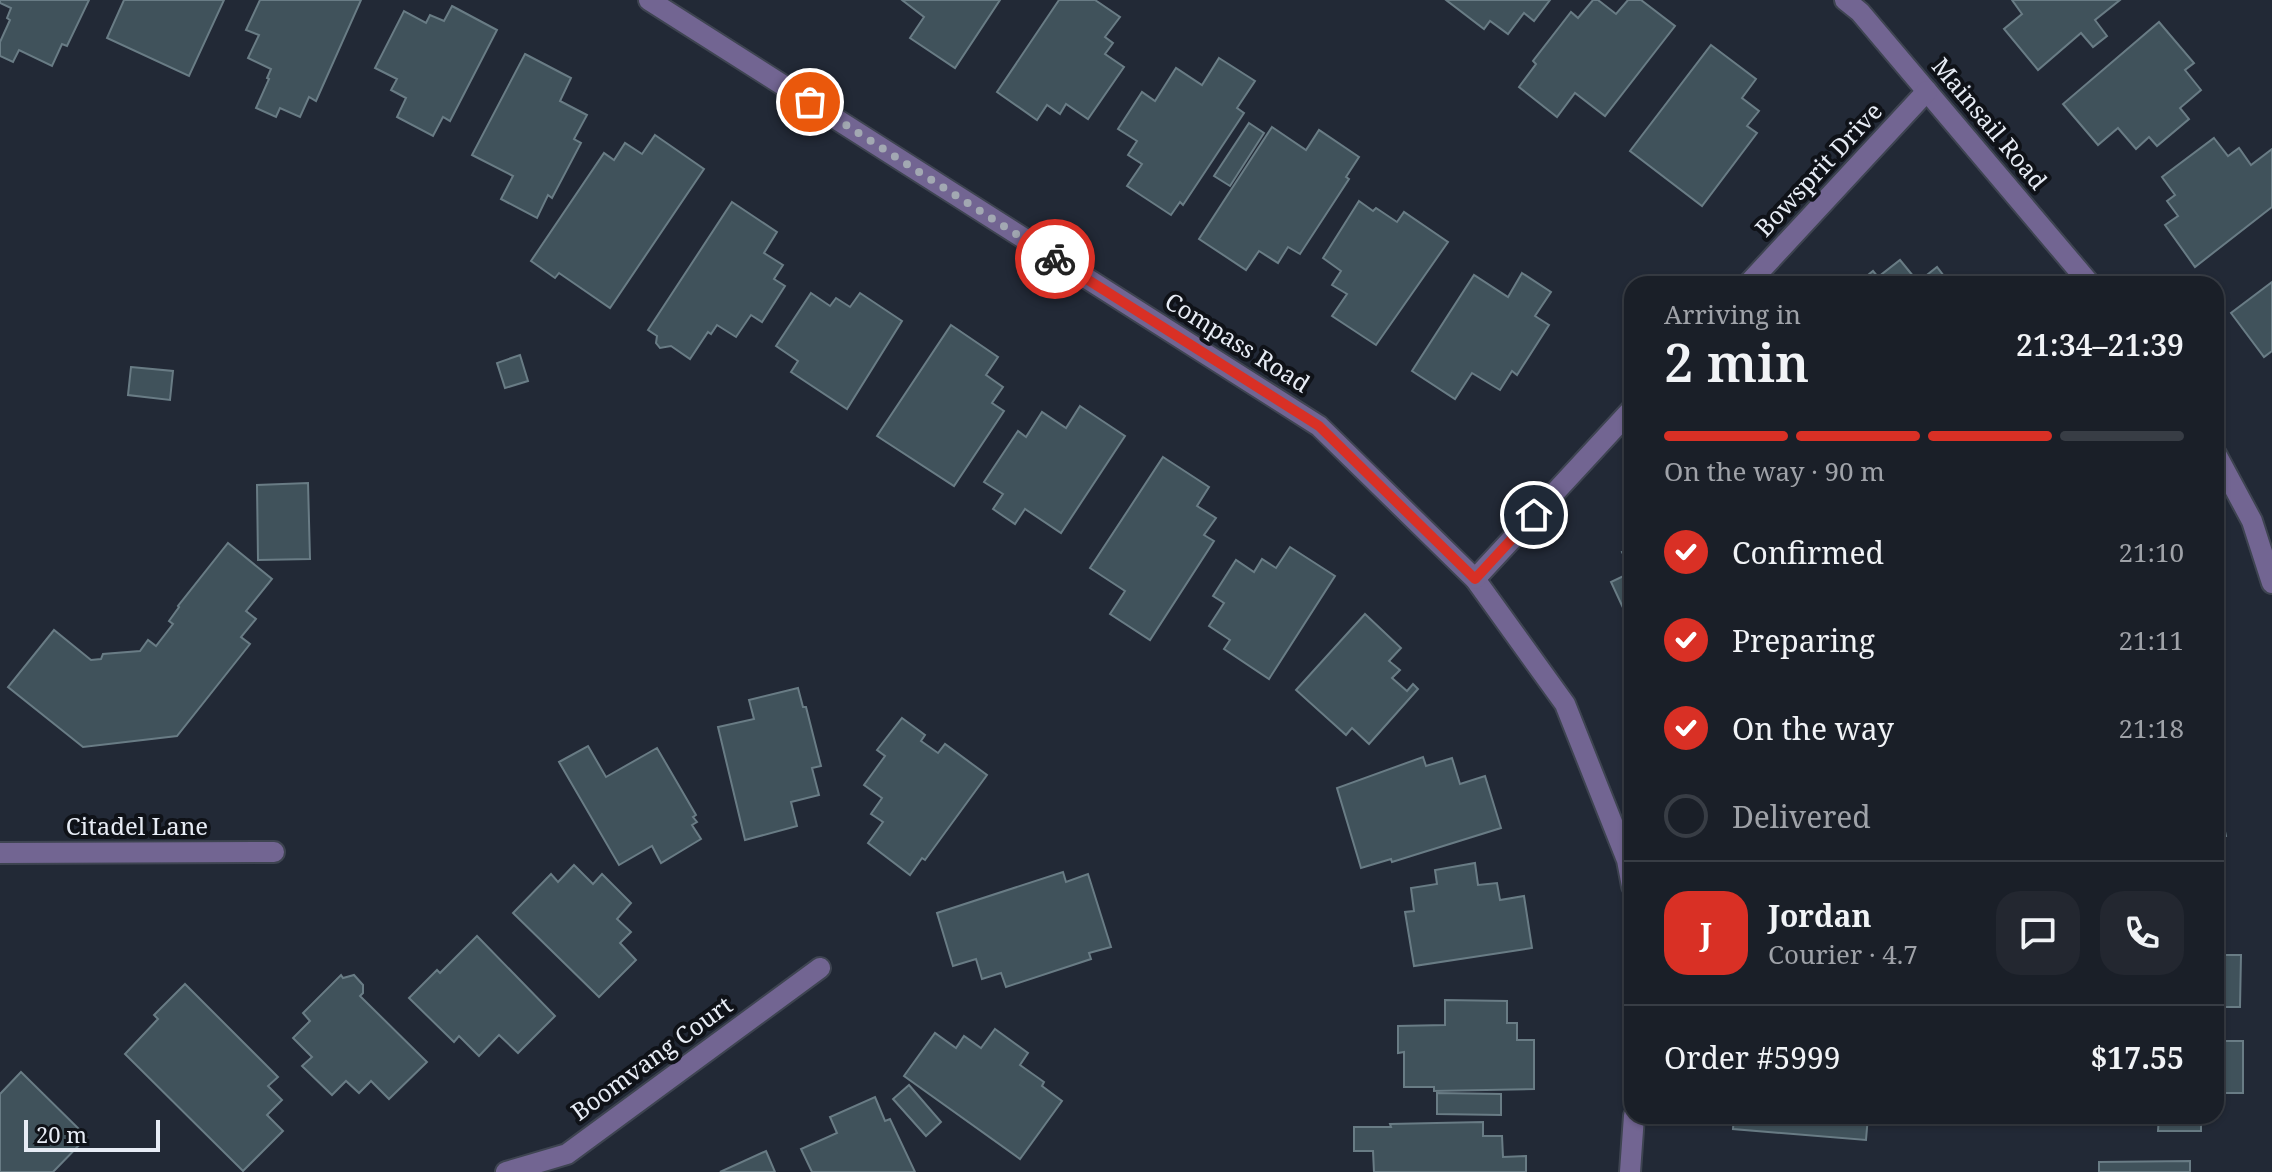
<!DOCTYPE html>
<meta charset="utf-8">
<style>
body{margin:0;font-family:"Noto Serif",serif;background:#232730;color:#f1f3f6;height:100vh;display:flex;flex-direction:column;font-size:30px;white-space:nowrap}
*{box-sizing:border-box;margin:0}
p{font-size:26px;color:#9fa2a8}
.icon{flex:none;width:44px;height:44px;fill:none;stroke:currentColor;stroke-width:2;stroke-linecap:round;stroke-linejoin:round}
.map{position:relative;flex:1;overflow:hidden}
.sheet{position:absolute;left:1624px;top:276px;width:600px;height:848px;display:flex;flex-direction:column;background:#1a1f28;border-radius:24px;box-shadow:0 2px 6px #0004,0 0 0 2px #383d45}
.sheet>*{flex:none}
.scale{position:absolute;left:24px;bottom:20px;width:136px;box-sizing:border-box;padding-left:8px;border:4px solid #e7ecf5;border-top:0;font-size:22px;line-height:28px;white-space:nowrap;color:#e7ecf5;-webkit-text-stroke:6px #0f1218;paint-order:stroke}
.pin{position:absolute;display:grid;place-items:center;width:68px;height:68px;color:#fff;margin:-34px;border:4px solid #fff;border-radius:50%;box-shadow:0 2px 8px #0007}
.courier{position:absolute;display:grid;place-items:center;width:80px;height:80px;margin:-40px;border:6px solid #d93025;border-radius:50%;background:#fff;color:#222;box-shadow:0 2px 10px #0007}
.summary em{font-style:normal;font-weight:600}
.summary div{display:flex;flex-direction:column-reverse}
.summary{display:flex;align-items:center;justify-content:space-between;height:136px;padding:0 40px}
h1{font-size:52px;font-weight:600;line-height:60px}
.bar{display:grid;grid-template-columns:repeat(4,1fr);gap:12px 8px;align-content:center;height:96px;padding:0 40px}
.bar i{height:10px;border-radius:6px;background:#383d45}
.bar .selected{background:#d93025}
.bar p{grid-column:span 4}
.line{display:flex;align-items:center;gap:20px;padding:0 40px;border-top:2px solid #383d45}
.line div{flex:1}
.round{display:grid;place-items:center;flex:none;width:84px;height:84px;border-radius:24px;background:#232730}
ol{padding:0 40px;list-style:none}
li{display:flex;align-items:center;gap:24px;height:88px}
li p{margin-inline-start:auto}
li .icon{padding:8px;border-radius:50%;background:#d93025;color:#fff;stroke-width:4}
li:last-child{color:#9fa2a8}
li i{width:44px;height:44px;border:4px solid #383d45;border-radius:50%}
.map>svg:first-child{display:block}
.building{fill:#40525b;stroke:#697c85;stroke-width:2}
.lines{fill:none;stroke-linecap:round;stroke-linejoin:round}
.minor-casing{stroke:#3e4451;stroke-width:24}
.minor{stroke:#726592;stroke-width:20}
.done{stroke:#a2a8b2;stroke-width:8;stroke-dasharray:0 14.4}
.route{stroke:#d93025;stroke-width:10}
.labels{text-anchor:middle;stroke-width:8;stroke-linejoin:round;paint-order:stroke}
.street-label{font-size:24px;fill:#e7ecf5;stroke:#0f1218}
</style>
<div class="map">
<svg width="2272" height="1172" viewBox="0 0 2272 1172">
<rect width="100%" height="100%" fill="#222936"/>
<!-- building -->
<g class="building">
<path d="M 0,0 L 89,0 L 67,46 L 62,44 L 52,66 L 19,50 L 13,62 L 0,56 L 0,42 L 10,20 L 7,18 L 11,8 L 0,3 Z"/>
<path d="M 124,0 L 224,0 L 189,76 L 107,38 Z"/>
<path d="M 260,0 L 361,0 L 316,101 L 309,97 L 300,117 L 280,108 L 276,117 L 256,108 L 269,79 L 267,78 L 271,69 L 248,58 L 259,35 L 246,30 Z"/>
<path d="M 902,0 L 1000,0 L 955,68 L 910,38 L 924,17 Z"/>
<path d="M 1059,0 L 1095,0 L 1120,17 L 1105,37 L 1113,43 L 1105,54 L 1124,67 L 1088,119 L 1066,104 L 1060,114 L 1047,105 L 1037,120 L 997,92 Z"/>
<path d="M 1446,0 L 1550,0 L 1534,21 L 1524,13 L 1508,34 L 1490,21 L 1484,29 Z"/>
<path d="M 1593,0 L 1598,0 L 1616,14 L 1628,0 L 1641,0 L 1675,26 L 1605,116 L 1575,93 L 1557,117 L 1519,87 L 1536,64 L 1533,61 L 1571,12 L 1578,18 Z"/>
<path d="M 2012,0 L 2120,0 L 2095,20 L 2107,36 L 2093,47 L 2081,33 L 2038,70 L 2004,29 L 2022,14 Z"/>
<path d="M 452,6 L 497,30 L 450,121 L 443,117 L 433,136 L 397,117 L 406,98 L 391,90 L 397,79 L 375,68 L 404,11 L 426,23 L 430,15 L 444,21 Z"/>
<path d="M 2159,22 L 2194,63 L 2185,70 L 2201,90 L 2180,108 L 2189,119 L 2157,146 L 2149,137 L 2136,149 L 2118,128 L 2098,145 L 2063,104 Z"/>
<path d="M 1711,45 L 1756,79 L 1742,98 L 1759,111 L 1747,126 L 1757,133 L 1702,206 L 1630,151 Z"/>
<path d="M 525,54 L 571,78 L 560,101 L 587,115 L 574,139 L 581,143 L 552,198 L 548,195 L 537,218 L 501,199 L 513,176 L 472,155 Z"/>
<path d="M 1219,58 L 1255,81 L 1237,108 L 1244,113 L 1183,205 L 1180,202 L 1171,215 L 1127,186 L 1142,164 L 1128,155 L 1137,141 L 1118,129 L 1142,92 L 1155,101 L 1176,68 L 1202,85 Z"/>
<path d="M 1249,123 L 1264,133 L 1230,186 L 1214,176 Z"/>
<path d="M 1272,127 L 1306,150 L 1319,130 L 1359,157 L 1346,177 L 1349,179 L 1300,254 L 1288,247 L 1278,263 L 1259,251 L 1246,270 L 1199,239 Z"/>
<path d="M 655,135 L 704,169 L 610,308 L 559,273 L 555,278 L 531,261 L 604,153 L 614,160 L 625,143 L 642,154 Z"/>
<path d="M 2214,138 L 2228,156 L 2239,148 L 2251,165 L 2272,149 L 2272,207 L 2195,267 L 2165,225 L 2178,216 L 2167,201 L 2175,195 L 2162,177 Z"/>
<path d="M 1359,201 L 1373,211 L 1376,208 L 1397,222 L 1404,212 L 1448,242 L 1376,345 L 1332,316 L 1347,294 L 1332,285 L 1341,271 L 1323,258 Z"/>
<path d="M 732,202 L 777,232 L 764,253 L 783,265 L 774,279 L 785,286 L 762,322 L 751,315 L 736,337 L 717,325 L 711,334 L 708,332 L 690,359 L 671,346 L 660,348 L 656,343 L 657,336 L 648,330 Z"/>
<path d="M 1900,260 L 1918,282 L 1937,267 L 1950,284 L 1857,284 L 1873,271 L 1878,277 Z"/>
<path d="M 1522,273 L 1551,292 L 1535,316 L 1549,325 L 1517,375 L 1512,371 L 1500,390 L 1472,373 L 1455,399 L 1412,371 L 1474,275 L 1508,297 Z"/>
<path d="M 2272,282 L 2272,351 L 2264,357 L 2231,313 Z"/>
<path d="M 811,293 L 830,306 L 836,298 L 850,307 L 860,293 L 902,321 L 847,409 L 791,372 L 798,361 L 776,346 Z"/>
<path d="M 951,325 L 998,357 L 986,375 L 1003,387 L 992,403 L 1004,411 L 954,486 L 877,436 Z"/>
<path d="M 520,355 L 528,381 L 505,388 L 497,363 Z"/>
<path d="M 131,367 L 173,371 L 170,400 L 128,395 Z"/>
<path d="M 1080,406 L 1125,436 L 1061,533 L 1025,509 L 1015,524 L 993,509 L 1003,494 L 984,482 L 1018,431 L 1026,437 L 1042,412 L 1066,428 Z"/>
<path d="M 1163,457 L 1209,487 L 1197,506 L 1216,518 L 1204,535 L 1214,541 L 1150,640 L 1110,614 L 1125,591 L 1090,568 Z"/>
<path d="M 308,483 L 310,559 L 258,560 L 257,485 Z"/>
<path d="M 228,543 L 272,579 L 246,611 L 256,619 L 241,637 L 250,644 L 177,736 L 83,747 L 8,687 L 54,630 L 91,660 L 101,659 L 103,654 L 140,651 L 148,640 L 156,646 L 173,624 L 169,621 L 179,607 L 178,606 Z"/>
<path d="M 1290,547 L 1335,576 L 1269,679 L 1224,649 L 1230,640 L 1209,626 L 1224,603 L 1213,596 L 1236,560 L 1254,572 L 1262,559 L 1276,568 Z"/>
<path d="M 1632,548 L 1632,627 L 1611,582 L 1632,572 L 1622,552 Z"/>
<path d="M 1365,614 L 1401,648 L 1389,661 L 1400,670 L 1392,678 L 1407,691 L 1413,684 L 1418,689 L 1369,744 L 1352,728 L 1346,735 L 1296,690 Z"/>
<path d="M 798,688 L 803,707 L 806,707 L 821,766 L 812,768 L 819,795 L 791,802 L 797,826 L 745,840 L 718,727 L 754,719 L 749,700 Z"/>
<path d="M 902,718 L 925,735 L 921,741 L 938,753 L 945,744 L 987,775 L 925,860 L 922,858 L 910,875 L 868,843 L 883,822 L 871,814 L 882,798 L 864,785 L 885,756 L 877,750 Z"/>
<path d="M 588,746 L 606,777 L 657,748 L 696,815 L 693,817 L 697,822 L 692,825 L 701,839 L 661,863 L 652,846 L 619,865 L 559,762 Z"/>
<path d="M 1423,757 L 1426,766 L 1452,758 L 1460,784 L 1485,776 L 1501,828 L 1392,862 L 1391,859 L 1361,868 L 1337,788 Z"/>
<path d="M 2216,789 L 2226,836 L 2216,839 Z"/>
<path d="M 1475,863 L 1478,885 L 1497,883 L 1500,900 L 1524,896 L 1532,948 L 1414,966 L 1405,912 L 1414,911 L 1411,888 L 1437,884 L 1435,870 Z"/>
<path d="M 574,865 L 593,884 L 602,874 L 631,903 L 617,919 L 631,932 L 620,943 L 636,960 L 599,997 L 513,913 L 551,874 L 558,882 Z"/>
<path d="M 1063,872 L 1066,882 L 1088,874 L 1111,947 L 1089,953 L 1091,959 L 1006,987 L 1001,973 L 982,979 L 976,959 L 953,966 L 937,913 Z"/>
<path d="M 477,936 L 555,1016 L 518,1053 L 499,1035 L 479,1056 L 459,1036 L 454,1042 L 409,998 L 437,970 L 440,973 Z"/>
<path d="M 2216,938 L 2223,939 L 2223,955 L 2241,955 L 2240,1007 L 2216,1007 Z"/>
<path d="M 341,975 L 343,978 L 354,975 L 363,985 L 363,993 L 360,996 L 427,1062 L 389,1099 L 371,1081 L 359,1093 L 346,1081 L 332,1095 L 302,1066 L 312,1057 L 293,1038 L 310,1021 L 303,1013 Z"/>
<path d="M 185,984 L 278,1077 L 268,1086 L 282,1100 L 267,1115 L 283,1131 L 243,1171 L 125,1054 L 158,1019 L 154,1015 Z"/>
<path d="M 1445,1000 L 1507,1001 L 1507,1023 L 1517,1023 L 1517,1040 L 1534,1040 L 1534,1089 L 1434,1091 L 1434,1087 L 1404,1087 L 1404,1052 L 1398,1053 L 1398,1026 L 1445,1025 Z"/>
<path d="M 995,1029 L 1028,1053 L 1020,1065 L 1044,1082 L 1042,1086 L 1062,1101 L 1020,1159 L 904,1076 L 935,1033 L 956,1048 L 964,1036 L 981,1048 Z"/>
<path d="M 2216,1037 L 2224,1037 L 2225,1041 L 2243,1041 L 2243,1093 L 2219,1093 L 2219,1107 L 2216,1107 Z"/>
<path d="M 21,1072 L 87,1137 L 53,1172 L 0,1172 L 0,1094 Z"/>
<path d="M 909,1085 L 941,1122 L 926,1136 L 893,1099 Z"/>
<path d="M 1437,1093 L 1501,1094 L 1501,1115 L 1437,1114 Z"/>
<path d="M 875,1097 L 885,1121 L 890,1119 L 915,1172 L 812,1172 L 801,1149 L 837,1133 L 830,1117 Z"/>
<path d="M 1734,1116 L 1868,1116 L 1866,1140 L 1733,1129 Z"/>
<path d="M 2131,1116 L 2201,1116 L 2201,1131 L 2158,1131 L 2159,1116 Z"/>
<path d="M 1483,1122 L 1483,1136 L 1502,1136 L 1503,1157 L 1526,1156 L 1526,1172 L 1374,1172 L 1373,1151 L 1354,1151 L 1354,1127 L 1391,1127 L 1390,1124 Z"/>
<path d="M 766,1151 L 775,1172 L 720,1172 Z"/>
<path d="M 2190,1161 L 2190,1172 L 2099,1172 L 2099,1162 Z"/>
</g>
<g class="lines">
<!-- minor casing -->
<g class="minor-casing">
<g id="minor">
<path d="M 649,0 L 1319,426 L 1475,579 L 1565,704 L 1627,860 L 1632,886"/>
<path d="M 1845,0 L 1860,12 L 2090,284"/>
<path d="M 1748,284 L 1927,91"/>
<path d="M 2216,454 L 2252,521 L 2272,583"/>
<path d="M 1475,579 L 1632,409"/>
<path d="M 0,853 L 274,852"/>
<path d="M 506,1172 L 567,1154 L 820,968"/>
<path d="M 1630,1172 L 1634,1116"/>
</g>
</g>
<!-- minor -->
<use href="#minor" class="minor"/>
</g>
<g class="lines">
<!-- done -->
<path class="done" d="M 810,102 L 1055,259"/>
<!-- route -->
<path class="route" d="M 1055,259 L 1319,426 L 1475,579 L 1534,515"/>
</g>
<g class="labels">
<!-- street labels -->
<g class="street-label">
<text transform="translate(1989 124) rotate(50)" y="8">Mainsail Road</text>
<text transform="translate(1819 170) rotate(-47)" y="8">Bowsprit Drive</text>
<text transform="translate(1237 343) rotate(32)" y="8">Compass Road</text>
<text x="137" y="835">Citadel Lane</text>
<text transform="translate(652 1059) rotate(-36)" y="8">Boomvang Court</text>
</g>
</g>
</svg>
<div class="scale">20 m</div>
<div class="pin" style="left:810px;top:102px;background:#ea580c"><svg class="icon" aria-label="bag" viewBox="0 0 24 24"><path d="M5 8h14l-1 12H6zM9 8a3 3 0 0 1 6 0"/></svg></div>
<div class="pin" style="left:1534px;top:515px;background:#1f2937"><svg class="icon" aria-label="home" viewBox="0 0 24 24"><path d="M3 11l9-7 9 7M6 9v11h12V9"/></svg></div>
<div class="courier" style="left:1055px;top:259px"><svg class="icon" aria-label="bike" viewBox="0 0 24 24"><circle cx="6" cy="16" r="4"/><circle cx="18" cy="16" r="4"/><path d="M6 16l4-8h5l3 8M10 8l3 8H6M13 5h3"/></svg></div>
<section class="sheet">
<div class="summary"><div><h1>2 min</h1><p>Arriving in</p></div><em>21:34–21:39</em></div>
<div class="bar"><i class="selected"></i><i class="selected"></i><i class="selected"></i><i></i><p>On the way · 90 m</p></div>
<ol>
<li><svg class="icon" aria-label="check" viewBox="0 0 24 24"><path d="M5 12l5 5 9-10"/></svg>Confirmed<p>21:10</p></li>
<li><svg class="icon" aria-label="check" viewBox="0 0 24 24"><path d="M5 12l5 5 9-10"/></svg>Preparing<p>21:11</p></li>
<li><svg class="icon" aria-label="check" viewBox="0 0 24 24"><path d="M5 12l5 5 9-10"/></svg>On the way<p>21:18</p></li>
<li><i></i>Delivered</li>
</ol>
<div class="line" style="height:144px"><b class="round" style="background:#d93025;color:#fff">J</b><div><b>Jordan</b><p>Courier · 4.7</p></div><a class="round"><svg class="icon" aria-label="chat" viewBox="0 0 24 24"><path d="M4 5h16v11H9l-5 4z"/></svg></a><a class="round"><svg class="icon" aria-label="phone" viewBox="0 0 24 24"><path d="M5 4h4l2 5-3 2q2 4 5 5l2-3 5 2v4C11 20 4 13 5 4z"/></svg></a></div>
<div class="line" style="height:104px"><div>Order #5999</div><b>$17.55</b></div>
</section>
</div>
